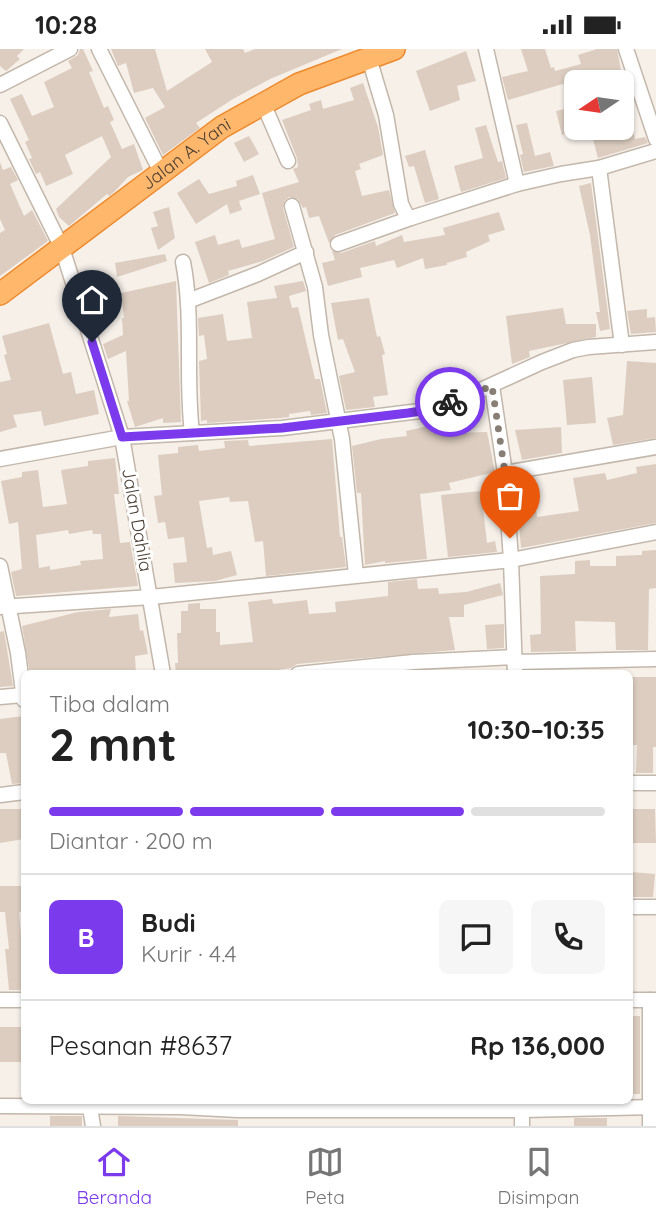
<!DOCTYPE html>
<html lang="id">
<meta charset="utf-8">
<style>
body{margin:0;font-family:Quicksand,sans-serif;background:#f6f6f6;color:#222;height:100vh;display:flex;flex-direction:column;font-size:26px;white-space:nowrap}
*{box-sizing:border-box;margin:0}
p{font-size:23px;color:#767676}
.icon{flex:none;width:38px;height:38px;fill:none;stroke:currentColor;stroke-width:2;stroke-linecap:round;stroke-linejoin:round}
.map{position:relative;flex:1;overflow:hidden}
.sheet{position:absolute;left:21px;top:621px;width:612px;height:434px;display:flex;flex-direction:column;background:#fff;border-radius:10px;box-shadow:0 2px 5px #0004}
.sheet>*{flex:none}
.needle{width:46px;rotate:257deg}
.tools{position:absolute;left:564px;top:21px;display:grid;gap:14px}
.tools a{display:grid;place-items:center;width:70px;height:70px;border-radius:10px;background:#fff;box-shadow:0 2px 5px #0004;font-size:35px}
.pin{position:absolute;display:grid;place-items:center;width:60px;height:60px;color:#fff;margin:-72px -30px;border-radius:50% 50% 50% 0;rotate:-45deg;box-shadow:0 0 7px #0007}
.pin .icon{rotate:45deg}
.courier{position:absolute;display:grid;place-items:center;width:70px;height:70px;margin:-35px;border:5px solid #7c3aed;border-radius:50%;background:#fff;color:#222;box-shadow:0 2px 9px #0007}
.summary em{font-style:normal;font-weight:700}
.summary div{display:flex;flex-direction:column-reverse}
.summary{display:flex;align-items:center;justify-content:space-between;height:119px;padding:0 28px}
h1{font-size:46px;font-weight:700;line-height:52px}
.bar{display:grid;grid-template-columns:repeat(4,1fr);gap:10px 7px;align-content:center;height:84px;padding:0 28px}
.bar i{height:9px;border-radius:5px;background:#e0e0e0}
.bar .on{background:#7c3aed}
.bar p{grid-column:span 4}
.line{display:flex;align-items:center;gap:18px;padding:0 28px;border-top:2px solid #e0e0e0}
.line div{flex:1}
.round{display:grid;place-items:center;flex:none;width:74px;height:74px;border-radius:10px;background:#f6f6f6}
.status{display:flex;justify-content:space-between;align-items:center;height:49px;padding:0 35px;background:#fff;direction:ltr}
.status svg{height:19px;fill:currentColor}
.tabs{display:flex;justify-content:space-around;align-items:center;height:98px;border-top:2px solid #e0e0e0;background:#fff;font-size:19px;color:#767676}
.tabs a{display:grid;justify-items:center;gap:4px}
.tabs .on{color:#7c3aed}
.map>svg:first-child{display:block}
.building{fill:#dccdc0;fill-rule:evenodd}
.lines{fill:none;stroke-linecap:round;stroke-linejoin:round}
.minor-casing{stroke:#c3b7ab;stroke-width:17}
.highway-casing{stroke:#ee892b;stroke-width:24}
.minor{stroke:#fff;stroke-width:14}
.highway{stroke:#ffb76c;stroke-width:21}
.done{stroke:#877e75;stroke-width:7;stroke-dasharray:0 12.6}
.route{stroke:#7c3aed;stroke-width:9}
.labels{text-anchor:middle;stroke-width:6;stroke-linejoin:round;paint-order:stroke}
.street-label{font-size:18px;fill:#4b4036;stroke:#fff}
</style>
<div class="status"><b>10:28</b><svg viewBox="0 0 49 12"><path d="M0 12V9h3v3zM5 12V6h3v6zM10 12V3h3v9zM15 12V0h3v12zM26 1h20v11H26zM47 4h2v5h-2z"/></svg></div>
<div class="map">
<svg width="656" height="1077" viewBox="0 0 656 1077">
<rect width="100%" height="100%" fill="#f6f0e9"/>
<!-- building -->
<g class="building">
<path d="M 0,0 L 24,0 L 17,7 L 20,10 L 6,22 L 0,17 Z"/>
<path d="M 80,0 L 83,0 L 93,22 L 89,23 L 104,59 L 108,57 L 114,71 L 110,73 L 122,100 L 134,95 L 143,121 L 128,128 L 114,143 L 109,147 L 107,145 L 69,177 L 59,168 L 56,160 L 111,108 L 102,87 L 65,106 L 73,125 L 46,137 L 40,123 L 36,125 L 29,110 L 32,109 L 25,93 L 29,91 L 10,50 L 22,45 L 32,67 L 54,58 L 44,33 L 72,19 L 68,12 L 78,6 Z"/>
<path d="M 111,0 L 155,0 L 167,42 L 212,13 L 205,0 L 243,0 L 245,4 L 255,0 L 342,0 L 270,30 L 233,50 L 196,74 L 200,79 L 163,106 L 145,69 L 165,58 L 153,39 L 134,44 L 126,14 L 118,17 Z"/>
<path d="M 521,0 L 545,0 L 551,19 L 554,18 L 555,22 L 581,15 L 578,6 L 597,0 L 617,0 L 621,21 L 594,26 L 595,29 L 582,33 L 580,30 L 508,51 L 502,28 L 528,22 Z"/>
<path d="M 466,2 L 476,32 L 457,37 L 460,51 L 430,62 L 416,22 Z"/>
<path d="M 363,34 L 378,78 L 383,106 L 359,115 L 361,120 L 355,122 L 362,147 L 389,141 L 395,164 L 335,186 L 329,194 L 319,167 L 309,169 L 306,158 L 303,159 L 298,150 L 289,148 L 285,151 L 283,159 L 294,198 L 263,212 L 228,222 L 229,226 L 209,234 L 195,193 L 215,186 L 218,196 L 239,190 L 242,199 L 275,190 L 262,144 L 299,133 L 293,120 L 298,118 L 297,109 L 282,71 L 311,61 L 309,55 L 321,51 L 323,60 L 354,51 L 350,39 Z"/>
<path d="M 627,47 L 635,90 L 645,88 L 648,94 L 598,109 L 590,79 L 621,79 L 621,48 Z"/>
<path d="M 568,59 L 574,83 L 562,86 L 556,62 Z"/>
<path d="M 527,74 L 535,107 L 550,103 L 554,117 L 524,123 L 520,106 L 523,105 L 516,76 Z"/>
<path d="M 486,76 L 498,113 L 502,112 L 506,129 L 461,143 L 454,117 L 483,109 L 475,79 Z"/>
<path d="M 249,87 L 259,105 L 244,113 L 234,94 Z"/>
<path d="M 425,101 L 439,150 L 425,154 L 414,117 L 409,118 L 405,107 Z"/>
<path d="M 0,113 L 3,121 L 11,118 L 18,131 L 10,135 L 24,167 L 32,161 L 48,192 L 0,227 L 0,184 L 5,181 L 0,170 Z"/>
<path d="M 253,126 L 260,145 L 239,152 L 242,161 L 230,165 L 227,155 L 196,175 L 177,144 L 199,130 L 209,145 L 237,137 L 236,132 Z"/>
<path d="M 591,134 L 610,280 L 600,282 L 596,263 L 600,263 L 590,186 L 579,137 Z"/>
<path d="M 169,158 L 175,189 L 158,201 L 151,179 L 158,177 L 153,163 Z"/>
<path d="M 499,163 L 505,181 L 488,186 L 490,192 L 466,203 L 467,208 L 447,214 L 447,216 L 425,220 L 423,209 L 397,219 L 394,211 L 360,219 L 362,228 L 328,237 L 322,214 L 335,211 L 332,202 L 341,204 L 375,192 L 376,197 L 402,186 L 404,193 L 445,186 L 443,179 Z"/>
<path d="M 165,205 L 167,212 L 117,228 L 115,214 Z"/>
<path d="M 176,232 L 181,373 L 163,374 L 163,369 L 135,378 L 127,352 L 129,352 L 126,302 L 108,310 L 103,295 L 123,286 L 122,269 L 124,269 L 121,244 Z"/>
<path d="M 303,232 L 306,242 L 289,247 L 292,259 L 298,258 L 315,330 L 320,330 L 327,364 L 311,366 L 310,362 L 289,365 L 289,368 L 281,369 L 207,374 L 207,371 L 201,372 L 199,312 L 207,310 L 204,286 L 199,287 L 198,269 L 223,265 L 227,292 L 252,289 L 247,253 L 277,249 L 274,237 Z"/>
<path d="M 369,249 L 377,288 L 380,287 L 385,305 L 382,306 L 388,346 L 373,348 L 375,358 L 346,361 L 339,327 L 355,323 L 343,290 L 338,291 L 331,254 Z"/>
<path d="M 563,259 L 566,275 L 596,275 L 596,288 L 529,302 L 530,308 L 512,315 L 506,267 Z"/>
<path d="M 647,260 L 647,269 L 655,268 L 656,283 L 631,285 L 627,262 Z"/>
<path d="M 49,274 L 63,325 L 71,323 L 76,345 L 94,341 L 99,365 L 44,377 L 41,362 L 13,366 L 17,378 L 0,383 L 0,333 L 11,331 L 4,306 L 7,305 L 2,287 Z"/>
<path d="M 627,312 L 656,314 L 656,389 L 613,396 L 607,369 L 623,366 Z"/>
<path d="M 592,328 L 596,374 L 567,376 L 563,331 Z"/>
<path d="M 446,373 L 447,378 L 458,374 L 460,384 L 487,383 L 495,423 L 449,434 L 451,441 L 420,445 L 427,510 L 385,514 L 385,512 L 365,516 L 361,444 L 357,444 L 352,397 L 381,390 L 407,387 L 406,382 Z"/>
<path d="M 561,378 L 562,404 L 522,411 L 515,381 Z"/>
<path d="M 332,390 L 340,488 L 342,488 L 346,518 L 266,527 L 263,492 L 255,493 L 248,452 L 230,453 L 229,448 L 199,452 L 207,499 L 212,498 L 213,506 L 231,502 L 237,526 L 215,532 L 175,534 L 173,514 L 187,513 L 184,488 L 168,490 L 165,473 L 158,474 L 154,447 L 162,446 L 158,406 L 178,404 L 178,398 L 198,396 L 199,402 L 225,399 L 224,392 L 248,391 L 249,397 Z"/>
<path d="M 115,409 L 119,445 L 114,445 L 120,494 L 130,493 L 138,537 L 16,547 L 11,523 L 22,520 L 18,473 L 9,475 L 1,432 L 22,428 L 22,423 L 38,421 L 43,458 L 67,455 L 61,421 L 88,417 L 88,412 ZM 68,481 L 69,485 L 92,481 L 93,485 L 101,485 L 103,510 L 80,512 L 81,516 L 50,521 L 50,517 L 39,519 L 36,486 Z"/>
<path d="M 656,415 L 656,474 L 521,499 L 518,463 L 536,459 L 537,468 L 579,462 L 573,429 L 605,424 L 607,431 L 637,424 L 636,418 Z"/>
<path d="M 481,442 L 487,494 L 495,492 L 497,503 L 448,508 L 441,446 Z"/>
<path d="M 656,501 L 656,539 L 649,540 L 648,601 L 616,601 L 615,573 L 575,572 L 576,602 L 531,603 L 530,586 L 541,585 L 540,527 L 575,525 L 575,512 L 590,511 L 590,517 L 616,517 L 616,507 L 642,506 L 642,502 Z"/>
<path d="M 417,530 L 418,540 L 438,539 L 439,545 L 466,543 L 500,534 L 503,546 L 464,556 L 464,568 L 449,568 L 455,601 L 297,615 L 291,619 L 251,625 L 176,625 L 175,614 L 178,614 L 177,584 L 181,584 L 181,562 L 188,562 L 188,555 L 200,554 L 200,560 L 216,560 L 216,583 L 220,583 L 220,596 L 253,593 L 248,553 L 272,550 L 273,555 L 307,551 L 309,565 L 336,563 L 335,553 L 388,547 L 388,533 Z"/>
<path d="M 111,560 L 109,568 L 138,565 L 140,582 L 143,581 L 148,605 L 135,607 L 136,625 L 30,625 L 22,577 L 78,563 Z"/>
<path d="M 504,575 L 504,599 L 487,600 L 485,576 Z"/>
<path d="M 4,582 L 13,637 L 0,638 L 0,583 Z"/>
<path d="M 630,628 L 656,628 L 656,698 L 653,698 L 653,724 L 636,724 L 637,696 L 630,696 Z"/>
<path d="M 24,667 L 24,734 L 12,735 L 6,704 L 0,704 L 0,670 Z"/>
<path d="M 0,760 L 24,760 L 24,790 L 0,794 Z"/>
<path d="M 630,760 L 655,760 L 656,794 L 630,794 Z"/>
<path d="M 632,823 L 655,825 L 653,848 L 630,848 Z"/>
<path d="M 0,837 L 24,837 L 24,863 L 19,863 L 22,899 L 24,899 L 24,941 L 9,941 L 5,900 L 9,900 L 5,863 L 0,863 Z"/>
<rect x="630" y="967" width="10" height="78"/>
<rect x="0" y="978" width="24" height="35"/>
<rect x="50" y="1067" width="32" height="10"/>
<path d="M 118,1067 L 238,1071 L 238,1077 L 118,1077 Z"/>
<rect x="574" y="1069" width="33" height="8"/>
</g>
<g class="lines">
<!-- minor casing -->
<g class="minor-casing">
<g id="minor">
<path d="M 99,0 L 161,123"/>
<path d="M 486,0 L 517,135"/>
<path d="M 626,0 L 656,90"/>
<path d="M 369,9 L 386,66 L 401,155 L 406,165 L 411,169 L 517,135 L 561,125 L 599,119 L 656,102"/>
<path d="M 0,36 L 70,0"/>
<path d="M 263,54 L 288,112"/>
<path d="M 0,74 L 62,199 L 122,388 L 163,625"/>
<path d="M 599,119 L 622,296"/>
<path d="M 292,157 L 315,238 L 321,286 L 342,390 L 356,526"/>
<path d="M 338,195 L 411,169"/>
<path d="M 183,213 C 194,269 185,327 192,384"/>
<path d="M 188,252 L 258,225 L 306,203"/>
<path d="M 492,337 L 505,424 L 511,511 L 515,625"/>
<path d="M 0,410 L 122,388 L 282,379 L 428,361 L 461,350 L 542,313 L 573,301 L 589,298 L 656,293"/>
<path d="M 505,424 L 656,398"/>
<path d="M 0,517 L 18,604 L 24,651"/>
<path d="M 0,558 L 151,548 L 511,511 L 656,483"/>
<path d="M 514,613 L 656,610"/>
<path d="M 298,625 L 413,613 L 513,608"/>
<path d="M 0,648 L 23,646"/>
<path d="M 630,734 L 656,734"/>
<path d="M 0,746 L 24,743"/>
<path d="M 630,858 L 656,858"/>
<path d="M 0,951 L 24,951"/>
<path d="M 630,951 L 656,951"/>
<path d="M 89,1052 L 93,1077"/>
<path d="M 0,1057 L 181,1058 L 238,1061 L 523,1061 L 656,1058"/>
<path d="M 522,1077 L 522,1053"/>
<path d="M 650,1077 L 650,951"/>
</g>
</g>
<!-- highway casing -->
<g class="highway-casing">
<g id="highway">
<path id="s1" d="M 0,245 L 222,78 L 299,35 L 394,0"/>
</g>
</g>
<!-- minor -->
<use href="#minor" class="minor"/>
<!-- highway -->
<use href="#highway" class="highway"/>
</g>
<g class="lines">
<!-- done -->
<path class="done" d="M 450,353 L 492,337 L 505,424 L 510,489"/>
<!-- route -->
<path class="route" d="M 92,293 L 122,388 L 282,379 L 408,364 L 428,361 L 450,353"/>
</g>
<g class="labels">
<!-- street labels -->
<g class="street-label">
<text dy="6" stroke="none"><textPath href="#s1" startOffset="233">Jalan A. Yani</textPath></text>
<text transform="translate(137 471) rotate(80)" y="6">Jalan Dahlia</text>
</g>
</g>
</svg>
<div class="tools">
<a><svg class="needle" viewBox="-14 -14 28 28"><path d="M0-13l5 13h-10z" fill="#e53935"/><path d="M0 13l5-13h-10z" fill="#767676"/></svg></a>
</div>
<div class="pin" style="left:510px;top:489px;background:#ea580c"><svg class="icon" aria-label="bag" viewBox="0 0 24 24"><path d="M5 8h14l-1 12H6zM9 8a3 3 0 0 1 6 0"/></svg></div>
<div class="pin" style="left:92px;top:293px;background:#1f2937"><svg class="icon" aria-label="home" viewBox="0 0 24 24"><path d="M3 11l9-7 9 7M6 9v11h12V9"/></svg></div>
<div class="courier" style="left:450px;top:353px"><svg class="icon" aria-label="bike" viewBox="0 0 24 24"><circle cx="6" cy="16" r="4"/><circle cx="18" cy="16" r="4"/><path d="M6 16l4-8h5l3 8M10 8l3 8H6M13 5h3"/></svg></div>
<section class="sheet">
<div class="summary"><div><h1>2 mnt</h1><p>Tiba dalam</p></div><em>10:30–10:35</em></div>
<div class="bar"><i class="on"></i><i class="on"></i><i class="on"></i><i></i><p>Diantar · 200 m</p></div>
<div class="line" style="height:126px"><b class="round" style="background:#7c3aed;color:#fff">B</b><div><b>Budi</b><p>Kurir · 4.4</p></div><a class="round"><svg class="icon" aria-label="chat" viewBox="0 0 24 24"><path d="M4 5h16v11H9l-5 4z"/></svg></a><a class="round"><svg class="icon" aria-label="phone" viewBox="0 0 24 24"><path d="M5 4h4l2 5-3 2q2 4 5 5l2-3 5 2v4C11 20 4 13 5 4z"/></svg></a></div>
<div class="line" style="height:91px"><div>Pesanan #8637</div><b>Rp 136,000</b></div>
</section>
</div>
<nav class="tabs">
<a class="on"><svg class="icon" aria-label="home" viewBox="0 0 24 24"><path d="M3 11l9-7 9 7M6 9v11h12V9"/></svg>Beranda</a>
<a><svg class="icon" aria-label="map" viewBox="0 0 24 24"><path d="M3 6l6-2 6 2 6-2v14l-6 2-6-2-6 2zM9 4v14M15 6v14"/></svg>Peta</a>
<a><svg class="icon" aria-label="saved" viewBox="0 0 24 24"><path d="M7 4h10v16l-5-4-5 4z"/></svg>Disimpan</a>
</nav>
